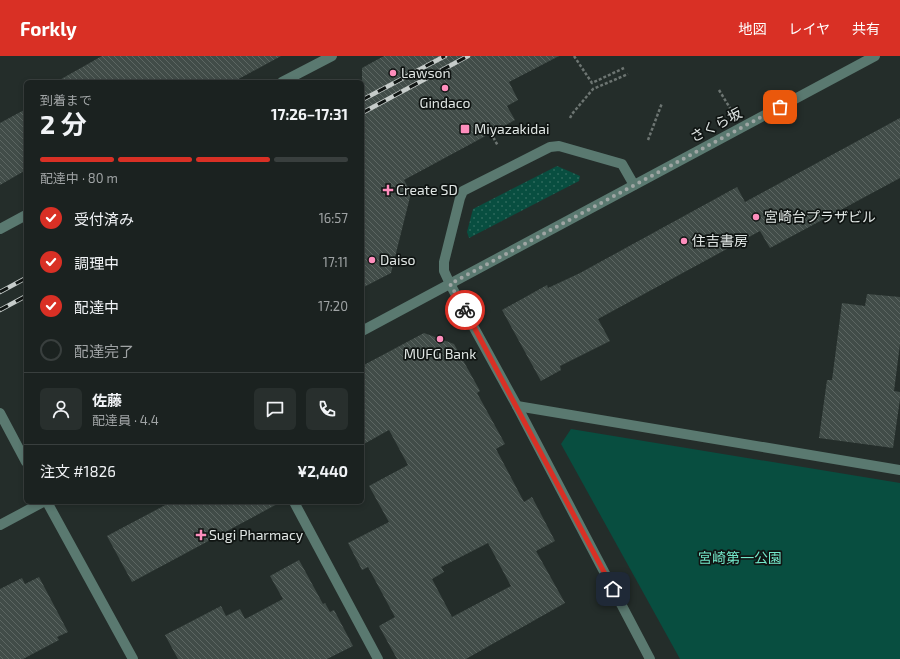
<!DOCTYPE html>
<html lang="ja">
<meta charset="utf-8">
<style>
body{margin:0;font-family:"Exo 2","Noto Sans JP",sans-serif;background:#282f2d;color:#f1f3f6;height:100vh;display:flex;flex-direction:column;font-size:15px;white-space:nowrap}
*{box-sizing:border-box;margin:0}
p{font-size:13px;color:#a0a4a5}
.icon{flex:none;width:22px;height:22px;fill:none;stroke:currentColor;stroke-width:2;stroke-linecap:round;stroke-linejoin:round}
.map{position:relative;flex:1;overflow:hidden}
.sheet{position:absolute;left:24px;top:24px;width:340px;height:424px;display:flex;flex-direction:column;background:#1b2220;border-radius:6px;box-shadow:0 2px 6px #0003,0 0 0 1px #393f3e}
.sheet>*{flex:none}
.pin{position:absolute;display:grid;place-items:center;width:34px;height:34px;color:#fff;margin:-17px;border-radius:8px;box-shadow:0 2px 6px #0006}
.courier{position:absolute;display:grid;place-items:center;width:40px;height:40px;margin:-20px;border:3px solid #d93025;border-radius:50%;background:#fff;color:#222;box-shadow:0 1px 5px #0007}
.headline em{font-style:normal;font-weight:700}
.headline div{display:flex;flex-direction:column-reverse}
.headline{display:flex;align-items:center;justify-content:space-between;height:68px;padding:0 16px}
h1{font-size:26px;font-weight:700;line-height:30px}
.bar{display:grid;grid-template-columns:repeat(4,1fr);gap:6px 4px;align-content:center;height:48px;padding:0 16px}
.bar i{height:5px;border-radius:3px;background:#393f3e}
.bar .current{background:#d93025}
.bar p{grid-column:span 4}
.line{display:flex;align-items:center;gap:10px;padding:0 16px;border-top:1px solid #393f3e}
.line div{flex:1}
.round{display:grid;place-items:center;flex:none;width:42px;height:42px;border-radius:6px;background:#282f2d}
ol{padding:0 16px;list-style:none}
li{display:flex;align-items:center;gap:12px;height:44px}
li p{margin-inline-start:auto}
li .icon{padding:4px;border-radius:50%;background:#d93025;color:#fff;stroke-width:4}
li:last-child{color:#a0a4a5}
li i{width:22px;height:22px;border:2px solid #393f3e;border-radius:50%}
header{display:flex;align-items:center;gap:24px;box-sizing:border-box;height:56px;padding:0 20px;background:#d93025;color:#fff}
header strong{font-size:19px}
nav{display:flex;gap:22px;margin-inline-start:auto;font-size:14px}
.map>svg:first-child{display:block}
.grass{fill:url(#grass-dots)}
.park{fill:#084e40}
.building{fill:url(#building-back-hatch);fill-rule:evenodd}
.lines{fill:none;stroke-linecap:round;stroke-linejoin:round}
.path{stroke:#6d7572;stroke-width:2.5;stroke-dasharray:3 2;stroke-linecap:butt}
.minor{stroke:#5a7970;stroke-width:10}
.rail-casing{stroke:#c6ccca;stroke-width:4.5}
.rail{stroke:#101513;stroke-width:3;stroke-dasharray:9;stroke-linecap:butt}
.done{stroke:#9ea5a3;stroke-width:4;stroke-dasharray:0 7.2}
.route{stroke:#d93025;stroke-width:5}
.poi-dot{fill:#fe8ebd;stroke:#101513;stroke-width:1.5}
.labels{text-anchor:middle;stroke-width:3.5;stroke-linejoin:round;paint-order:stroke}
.poi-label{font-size:14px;fill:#e0e6e4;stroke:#101513;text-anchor:start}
.street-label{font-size:14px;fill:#e0e6e4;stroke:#101513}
.park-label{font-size:14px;fill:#73e8ca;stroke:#101513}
</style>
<header>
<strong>Forkly</strong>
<nav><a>地図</a><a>レイヤ</a><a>共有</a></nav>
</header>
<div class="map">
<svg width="900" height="603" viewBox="0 0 900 603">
<defs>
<pattern id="grass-dots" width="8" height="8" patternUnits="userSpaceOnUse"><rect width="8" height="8" fill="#084e40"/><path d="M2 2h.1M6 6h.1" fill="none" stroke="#2c685b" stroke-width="1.8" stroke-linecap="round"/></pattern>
<pattern id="building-back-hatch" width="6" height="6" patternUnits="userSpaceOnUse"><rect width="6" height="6" fill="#414c48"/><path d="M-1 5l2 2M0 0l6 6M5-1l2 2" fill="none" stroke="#5c6662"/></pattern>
</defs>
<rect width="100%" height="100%" fill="#242d2a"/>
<!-- grass -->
<path class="grass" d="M 557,110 L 580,120 L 579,125 L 469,182 L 467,176 L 473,153 Z"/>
<!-- park -->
<path class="park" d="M 571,373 L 900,427 L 900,603 L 680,603 L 561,388 Z"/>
<!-- building -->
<g class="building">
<path d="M 102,0 L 281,0 L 233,26 L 56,26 Z"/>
<path d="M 384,0 L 559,0 L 509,26 L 518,44 L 507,50 L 515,64 L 404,124 L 411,137 L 391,217 L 362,232 L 362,12 Z"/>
<path d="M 26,53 L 26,114 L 0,129 L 0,67 Z"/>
<path d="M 900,62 L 900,122 L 770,192 L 760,175 L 598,263 L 610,285 L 560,310 L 561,314 L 541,325 L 502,254 L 547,229 L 548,232 L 580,217 L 737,131 L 745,146 Z"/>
<path d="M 867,238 L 900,241 L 900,288 L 894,335 L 900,336 L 900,343 L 893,392 L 819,382 L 827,324 L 832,324 L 842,247 L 865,250 Z"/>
<path d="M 424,277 L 454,288 L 480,335 L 477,337 L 505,388 L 496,393 L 524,446 L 532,441 L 555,485 L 536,495 L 565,547 L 466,603 L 397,603 L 379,570 L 395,561 L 368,511 L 362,514 L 348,487 L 389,466 L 369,430 L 408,409 L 389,374 L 362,389 L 362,310 ZM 488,487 L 511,530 L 452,561 L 432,523 L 444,516 L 441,511 Z"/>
<path d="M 171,446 L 281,446 L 132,526 L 107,480 Z"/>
<path d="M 299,504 L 323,548 L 325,547 L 330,556 L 334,554 L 353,590 L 327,603 L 178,603 L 165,579 L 221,550 L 226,560 L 240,553 L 245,563 L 283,543 L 270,520 Z"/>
<path d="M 39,521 L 68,576 L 57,581 L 59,584 L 23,603 L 0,603 L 0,533 L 22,522 L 25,528 Z"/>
</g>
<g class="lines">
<!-- path -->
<g class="path">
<path d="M 574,0 L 592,27 L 624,12"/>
<path d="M 719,34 L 730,52"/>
<path d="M 570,62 L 572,58 L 593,33 L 628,18"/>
<path d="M 491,77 L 498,90"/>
<path d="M 648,84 L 662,47"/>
</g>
<!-- minor -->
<g class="minor">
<path d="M 282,26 L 332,0"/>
<path d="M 634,129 L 622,108 L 559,90 L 550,91 L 463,135 L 460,142 L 444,206 L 444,215 L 450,228 L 517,350 L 650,603"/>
<path d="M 0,173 L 26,159"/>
<path d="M 362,275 L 875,0"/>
<path d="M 517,350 L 900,414"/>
<path d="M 0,357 L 26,406"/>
<path d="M 47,446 L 133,603"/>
<path d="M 294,446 L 378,603"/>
<path d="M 0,469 L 43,446"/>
</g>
<!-- rail casing -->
<g class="rail-casing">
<g id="rail">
<path d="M 362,44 L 445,0"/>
<path d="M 362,57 L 468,0"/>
<path d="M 0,236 L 26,222"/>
<path d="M 0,254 L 26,240"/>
</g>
</g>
<!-- rail -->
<use href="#rail" class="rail"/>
</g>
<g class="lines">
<!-- done -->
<path class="done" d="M 465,254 L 450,228 L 780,51"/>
<!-- route -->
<path class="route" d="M 465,254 L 613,533"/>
</g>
<!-- markers -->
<g class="poi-dot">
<circle cx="393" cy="17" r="4"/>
<circle cx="445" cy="32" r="4"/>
<rect x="460" y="68" width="10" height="10" rx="2"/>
<path d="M386 128h4v4h4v4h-4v4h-4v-4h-4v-4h4z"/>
<circle cx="756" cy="161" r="4"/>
<circle cx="684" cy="185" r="4"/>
<circle cx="372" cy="204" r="4"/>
<circle cx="440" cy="283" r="4"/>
<path d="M199 473h4v4h4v4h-4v4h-4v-4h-4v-4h4z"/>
</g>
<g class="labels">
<!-- poi labels -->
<g class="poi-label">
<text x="401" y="22">Lawson</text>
<text x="445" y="52" text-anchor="middle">Gindaco</text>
<text x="474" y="78">Miyazakidai</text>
<text x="396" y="139">Create SD</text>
<text x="764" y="166">宮崎台プラザビル</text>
<text x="692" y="190">住吉書房</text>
<text x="380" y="209">Daiso</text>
<text x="440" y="303" text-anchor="middle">MUFG Bank</text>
<text x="209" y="484">Sugi Pharmacy</text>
</g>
<!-- street labels -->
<g class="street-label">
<text transform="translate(716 69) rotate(-28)" y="5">さくら坂</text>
</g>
<!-- park labels -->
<g class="park-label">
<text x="740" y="507">宮崎第一公園</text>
</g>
</g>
</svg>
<div class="pin" style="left:780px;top:51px;background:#ea580c"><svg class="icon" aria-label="bag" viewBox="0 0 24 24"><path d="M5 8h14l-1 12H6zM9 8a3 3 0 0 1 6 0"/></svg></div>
<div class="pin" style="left:613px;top:533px;background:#1f2937"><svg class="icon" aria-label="home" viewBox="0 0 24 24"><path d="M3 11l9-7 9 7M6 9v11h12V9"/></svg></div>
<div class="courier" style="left:465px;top:254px"><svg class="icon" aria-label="bike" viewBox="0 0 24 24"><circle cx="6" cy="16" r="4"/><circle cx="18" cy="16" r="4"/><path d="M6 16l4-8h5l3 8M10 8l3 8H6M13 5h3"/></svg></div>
<section class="sheet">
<div class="headline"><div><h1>2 分</h1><p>到着まで</p></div><em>17:26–17:31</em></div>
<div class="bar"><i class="current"></i><i class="current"></i><i class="current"></i><i></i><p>配達中 · 80 m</p></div>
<ol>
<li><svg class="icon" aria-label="check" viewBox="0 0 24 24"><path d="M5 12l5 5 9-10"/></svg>受付済み<p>16:57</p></li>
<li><svg class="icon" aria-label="check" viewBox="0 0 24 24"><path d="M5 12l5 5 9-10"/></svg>調理中<p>17:11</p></li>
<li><svg class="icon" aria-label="check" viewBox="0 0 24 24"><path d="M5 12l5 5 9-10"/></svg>配達中<p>17:20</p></li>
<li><i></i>配達完了</li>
</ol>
<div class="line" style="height:72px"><a class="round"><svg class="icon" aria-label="person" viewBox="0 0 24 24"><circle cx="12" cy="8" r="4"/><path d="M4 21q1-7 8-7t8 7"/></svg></a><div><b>佐藤</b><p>配達員 · 4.4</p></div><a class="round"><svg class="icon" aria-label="chat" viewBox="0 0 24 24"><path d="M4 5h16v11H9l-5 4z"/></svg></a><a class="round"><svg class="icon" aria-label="phone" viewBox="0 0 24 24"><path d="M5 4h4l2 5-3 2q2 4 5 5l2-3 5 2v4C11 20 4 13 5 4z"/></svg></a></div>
<div class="line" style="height:52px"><div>注文 #1826</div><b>¥2,440</b></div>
</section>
</div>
